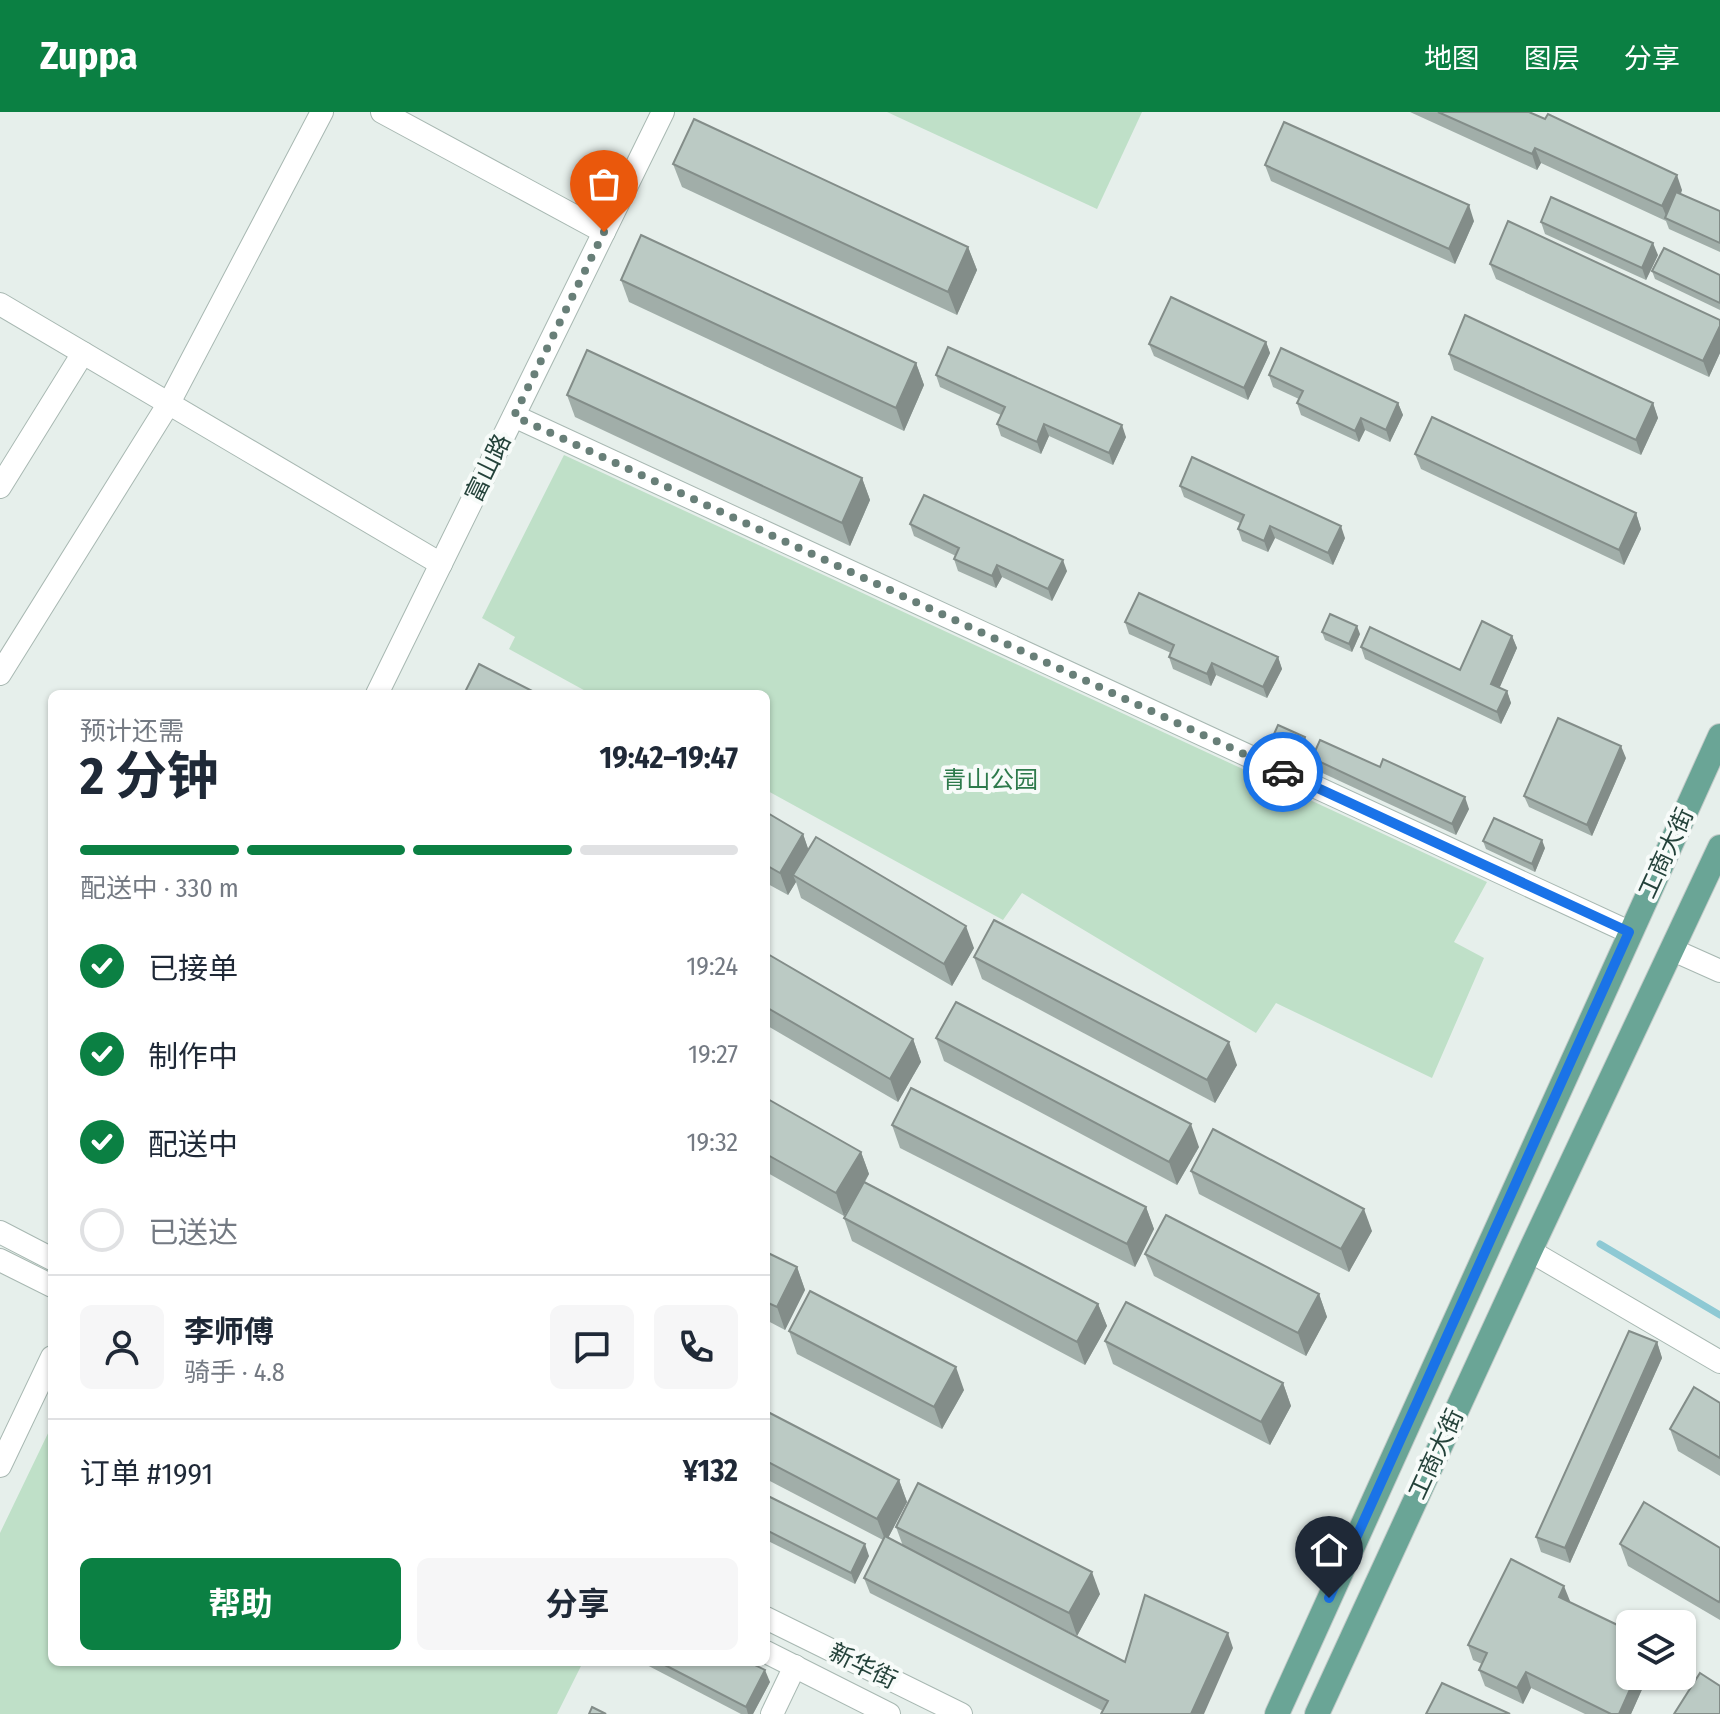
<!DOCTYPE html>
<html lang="zh">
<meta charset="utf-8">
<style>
body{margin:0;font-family:"Fira Sans Condensed","Noto Sans SC",sans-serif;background:#f6f6f7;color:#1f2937;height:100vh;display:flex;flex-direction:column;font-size:30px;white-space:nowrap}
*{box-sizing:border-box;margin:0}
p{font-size:26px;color:#747a83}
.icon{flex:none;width:44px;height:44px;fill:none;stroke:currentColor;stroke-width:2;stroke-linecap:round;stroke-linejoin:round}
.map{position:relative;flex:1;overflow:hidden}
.details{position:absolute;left:48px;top:578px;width:722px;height:976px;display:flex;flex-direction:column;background:#fff;border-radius:12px;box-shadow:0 2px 6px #0004}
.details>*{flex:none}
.tools{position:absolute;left:1616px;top:1498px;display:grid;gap:16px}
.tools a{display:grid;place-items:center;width:80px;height:80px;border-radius:12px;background:#fff;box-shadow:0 2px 6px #0004;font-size:40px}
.pin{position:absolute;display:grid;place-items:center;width:68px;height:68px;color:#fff;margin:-82px -34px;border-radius:50% 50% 50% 0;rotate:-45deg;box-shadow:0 0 8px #0007}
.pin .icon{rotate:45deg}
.courier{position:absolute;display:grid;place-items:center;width:80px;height:80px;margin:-40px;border:6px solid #1a73e8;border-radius:50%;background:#fff;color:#222;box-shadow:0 2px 10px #0007}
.head em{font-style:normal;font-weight:700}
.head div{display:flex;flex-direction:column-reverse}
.head{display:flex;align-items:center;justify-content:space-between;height:136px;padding:0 32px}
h1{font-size:52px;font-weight:700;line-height:60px}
.bar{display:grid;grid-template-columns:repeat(4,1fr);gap:12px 8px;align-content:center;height:96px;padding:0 32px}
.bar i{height:10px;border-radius:6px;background:#e0e1e3}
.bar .current{background:#0b8043}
.bar p{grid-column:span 4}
.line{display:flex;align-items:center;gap:20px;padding:0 32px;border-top:2px solid #e0e1e3}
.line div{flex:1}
.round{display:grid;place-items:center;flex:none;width:84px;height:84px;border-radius:12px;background:#f6f6f7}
ol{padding:0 32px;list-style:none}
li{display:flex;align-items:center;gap:24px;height:88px}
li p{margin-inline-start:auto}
li .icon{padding:8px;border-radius:50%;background:#0b8043;color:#fff;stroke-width:4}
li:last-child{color:#747a83}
li i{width:44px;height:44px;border:4px solid #e0e1e3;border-radius:50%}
.button{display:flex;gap:16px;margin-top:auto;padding:16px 32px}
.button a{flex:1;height:92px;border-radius:12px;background:#0b8043;color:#fff;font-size:32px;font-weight:700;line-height:92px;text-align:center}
.button a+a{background:#f6f6f7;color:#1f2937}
header{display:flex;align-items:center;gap:48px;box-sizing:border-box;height:112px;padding:0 40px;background:#0b8043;color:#fff}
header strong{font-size:38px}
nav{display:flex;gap:44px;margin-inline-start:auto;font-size:28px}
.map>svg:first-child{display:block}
.green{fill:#bfe0c8}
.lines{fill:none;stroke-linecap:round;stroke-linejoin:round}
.stream{stroke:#8ec9d4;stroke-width:7}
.minor-casing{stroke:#a8b8b2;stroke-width:24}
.major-casing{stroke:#c2cac8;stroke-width:26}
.minor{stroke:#fff;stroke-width:22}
.major{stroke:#6aa596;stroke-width:24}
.wall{fill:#a1aea9}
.shaded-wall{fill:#838d89}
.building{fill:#bbcac4;stroke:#838d89;stroke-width:2}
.done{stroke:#687f78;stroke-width:8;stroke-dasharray:0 14.4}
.route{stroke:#1a73e8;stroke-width:10}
.labels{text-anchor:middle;stroke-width:8;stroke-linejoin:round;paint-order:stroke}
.street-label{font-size:24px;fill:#24423a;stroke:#f7fbf9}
.park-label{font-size:24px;fill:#2d7a4b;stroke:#f7fbf9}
</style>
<header>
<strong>Zuppa</strong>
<nav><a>地图</a><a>图层</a><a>分享</a></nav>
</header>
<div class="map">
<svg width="1720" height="1602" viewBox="0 0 1720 1602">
<rect width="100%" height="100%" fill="#e6efeb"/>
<!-- green -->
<g class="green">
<path d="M 887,0 L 1142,0 L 1097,97 Z"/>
<path d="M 564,343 L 1487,770 L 1454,830 L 1484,846 L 1432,966 L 1276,891 L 1256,921 L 1022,781 L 1003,808 L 766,678 L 766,582 L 591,582 L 509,537 L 515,525 L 482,506 Z"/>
<path d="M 52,1313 L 52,1550 L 583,1550 L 557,1602 L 0,1602 L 0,1421 Z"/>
</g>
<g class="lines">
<!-- stream -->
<path class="stream" d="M 1600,1132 L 1720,1203"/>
<!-- minor casing -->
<g class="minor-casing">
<g id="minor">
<path d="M 382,0 L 604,120"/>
<path d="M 0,192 L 441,452"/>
<path d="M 514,304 L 1629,820"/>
<path d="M 0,375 L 83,241"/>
<path d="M 0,562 L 169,291 L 322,0"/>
<path d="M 377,582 L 663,0"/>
<path d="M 1673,838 L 1720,859"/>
<path d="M 0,1120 L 52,1147"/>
<path d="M 1530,1139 L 1720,1250"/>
<path d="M 0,1148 L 52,1174"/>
<path d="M 0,1354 L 52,1245"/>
<path d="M 766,1506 L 961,1602"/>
<path d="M 766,1540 L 889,1602"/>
<path d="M 772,1602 L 795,1554"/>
</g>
</g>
<!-- major casing -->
<g class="major-casing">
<g id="major">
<path d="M 1277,1602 L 1720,624"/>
<path d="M 1317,1602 L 1530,1139 L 1720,735"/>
</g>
</g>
<!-- minor -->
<use href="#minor" class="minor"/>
<!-- major -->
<use href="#major" class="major"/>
</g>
<!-- wall -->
<g class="wall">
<path d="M 1410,0 L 1529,0 L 1682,78 L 1681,82 L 1720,99 L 1720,140 L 1669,117 L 1666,109 L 1541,51 L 1537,58 Z"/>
<path d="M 673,52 L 968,135 L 977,158 L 957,203 L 682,75 Z"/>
<path d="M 1265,53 L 1474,109 L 1455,152 L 1271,69 Z"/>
<path d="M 1541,110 L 1658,143 L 1646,168 L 1545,122 Z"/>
<path d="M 1490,152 L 1720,208 L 1720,241 L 1709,265 L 1496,167 Z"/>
<path d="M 1652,159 L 1720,163 L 1720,198 L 1655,167 Z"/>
<path d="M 621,168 L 916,251 L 924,273 L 904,319 L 629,190 Z"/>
<path d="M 1266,230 L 1270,241 L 1248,288 L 1154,244 L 1149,232 Z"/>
<path d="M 1449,242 L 1653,291 L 1658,306 L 1641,343 L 1454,258 Z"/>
<path d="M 936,263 L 1126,325 L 1113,353 L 1049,324 L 1041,342 L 1001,324 L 997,312 L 1001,303 L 940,275 Z"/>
<path d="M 1269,263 L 1398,291 L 1403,303 L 1390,330 L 1365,318 L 1359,330 L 1301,303 L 1297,291 L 1299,287 L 1273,275 Z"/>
<path d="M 567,283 L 862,366 L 870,388 L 850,434 L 575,305 Z"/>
<path d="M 1415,342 L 1636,401 L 1641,417 L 1624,453 L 1421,357 Z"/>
<path d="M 1180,374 L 1345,426 L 1333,453 L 1275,426 L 1268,440 L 1242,429 L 1238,417 L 1240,411 L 1184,385 Z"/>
<path d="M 910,412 L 1067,459 L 1052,489 L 1002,465 L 996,476 L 958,459 L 954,447 L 956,444 L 914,424 Z"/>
<path d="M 1125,510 L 1278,545 L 1282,557 L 1267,586 L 1216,563 L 1211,574 L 1173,557 L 1169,545 L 1171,541 L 1129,522 Z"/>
<path d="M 1322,520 L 1360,522 L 1352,540 L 1325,528 Z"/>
<path d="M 1512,524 L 1517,536 L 1499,576 L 1507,579 L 1511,591 L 1501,612 L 1365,547 L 1361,535 L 1460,558 Z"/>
<path d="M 1270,631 L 1308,633 L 1300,651 L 1273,639 Z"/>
<path d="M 1312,646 L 1469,697 L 1456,723 L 1316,658 Z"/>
<path d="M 1626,646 L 1592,724 L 1529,695 L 1524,684 Z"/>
<path d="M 766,700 L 803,722 L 808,737 L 974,836 L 952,874 L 801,786 L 796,770 L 788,783 L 766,771 Z"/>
<path d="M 1483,729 L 1545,736 L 1535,760 L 1486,737 Z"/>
<path d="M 766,841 L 913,927 L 921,950 L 898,990 L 766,913 Z"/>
<path d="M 974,845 L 1237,953 L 1215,991 L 982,867 Z"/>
<path d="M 936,926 L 1199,1035 L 1177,1073 L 944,949 Z"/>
<path d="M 766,986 L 861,1040 L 869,1062 L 865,1070 L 1098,1192 L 1107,1214 L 1085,1253 L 852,1129 L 844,1106 L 860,1078 L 844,1104 L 766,1060 Z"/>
<path d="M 892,1013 L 1146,1095 L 1154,1117 L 1135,1155 L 900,1036 Z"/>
<path d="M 1191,1059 L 1372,1119 L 1349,1160 L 1199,1082 Z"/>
<path d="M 766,1140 L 797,1155 L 805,1178 L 785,1218 L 766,1208 Z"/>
<path d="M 1145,1142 L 1319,1182 L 1327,1205 L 1306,1244 L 1154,1164 Z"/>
<path d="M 789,1219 L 964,1278 L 942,1317 L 797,1242 Z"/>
<path d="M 1105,1229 L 1283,1271 L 1291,1294 L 1270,1333 L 1113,1252 Z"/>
<path d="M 1657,1230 L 1662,1246 L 1570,1451 L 1541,1440 L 1536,1425 Z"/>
<path d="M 1720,1291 L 1720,1364 L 1678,1339 L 1670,1317 Z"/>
<path d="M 766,1299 L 899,1368 L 907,1390 L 888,1426 L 903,1434 L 896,1415 L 1100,1482 L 1077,1524 L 1036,1503 L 1125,1550 L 1233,1536 L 1103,1599 L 870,1481 L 864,1466 L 883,1428 L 766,1367 Z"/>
<path d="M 766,1383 L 869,1444 L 855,1472 L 766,1428 Z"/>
<path d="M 1620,1432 L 1720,1436 L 1720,1508 L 1628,1454 Z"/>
<path d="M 1570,1489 L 1570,1490 L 1648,1564 L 1631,1602 L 1585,1602 L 1531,1576 L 1523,1592 L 1485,1574 L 1479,1558 L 1482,1552 L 1473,1548 L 1468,1533 Z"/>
<path d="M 641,1550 L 749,1550 L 770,1570 L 753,1602 L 741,1602 Z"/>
</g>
<!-- shaded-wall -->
<g class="shaded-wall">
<path d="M 1535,36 L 1541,51 L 1537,58 L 1532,42 Z"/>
<path d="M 1677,63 L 1682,78 L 1669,107 L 1667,106 L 1662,94 Z"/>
<path d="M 1469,93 L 1474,109 L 1455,152 L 1449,137 Z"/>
<path d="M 1653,131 L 1658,143 L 1646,168 L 1642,156 Z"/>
<path d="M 968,135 L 977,158 L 957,203 L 948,180 Z"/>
<path d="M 1720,214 L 1720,241 L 1709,265 L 1703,249 Z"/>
<path d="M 1266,230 L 1270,241 L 1248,288 L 1244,276 Z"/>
<path d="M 916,251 L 924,273 L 904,319 L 896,296 Z"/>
<path d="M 1398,291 L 1403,303 L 1390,330 L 1386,318 Z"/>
<path d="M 1653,291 L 1658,306 L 1641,343 L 1636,328 Z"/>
<path d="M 1361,306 L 1365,318 L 1359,330 L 1355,319 Z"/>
<path d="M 1044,312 L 1049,324 L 1041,342 L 1037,330 Z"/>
<path d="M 1122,313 L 1126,325 L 1113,353 L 1109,341 Z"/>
<path d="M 862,366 L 870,388 L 850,434 L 842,411 Z"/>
<path d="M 1636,401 L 1641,417 L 1624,453 L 1619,438 Z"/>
<path d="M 1270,414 L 1275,426 L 1268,440 L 1264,429 Z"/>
<path d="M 1341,414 L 1345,426 L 1333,453 L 1328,441 Z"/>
<path d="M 1063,448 L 1067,459 L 1052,489 L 1048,477 Z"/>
<path d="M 997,453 L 1002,465 L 996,476 L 992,464 Z"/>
<path d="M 1357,514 L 1360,522 L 1352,540 L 1349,532 Z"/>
<path d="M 1512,524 L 1517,536 L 1496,584 L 1491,572 Z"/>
<path d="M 1278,545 L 1282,557 L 1267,586 L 1263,575 Z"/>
<path d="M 1212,551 L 1216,563 L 1211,574 L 1207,562 Z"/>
<path d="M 1507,579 L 1511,591 L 1501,612 L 1497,600 Z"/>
<path d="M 1305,625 L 1308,633 L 1300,651 L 1297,644 Z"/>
<path d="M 1621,634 L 1626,646 L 1592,724 L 1587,713 Z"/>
<path d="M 1465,685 L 1469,697 L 1456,723 L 1452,712 Z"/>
<path d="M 803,722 L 811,745 L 793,763 L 796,770 L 788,783 L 780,761 Z"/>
<path d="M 1542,728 L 1545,736 L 1535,760 L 1532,752 Z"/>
<path d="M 966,814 L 974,836 L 952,874 L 944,852 Z"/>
<path d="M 913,927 L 921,950 L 898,990 L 890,967 Z"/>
<path d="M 1229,930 L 1237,953 L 1215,991 L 1207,968 Z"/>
<path d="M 1191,1012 L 1199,1035 L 1177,1073 L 1169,1050 Z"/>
<path d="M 861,1040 L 869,1062 L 844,1104 L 836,1081 Z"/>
<path d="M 1146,1095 L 1154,1117 L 1135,1155 L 1127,1132 Z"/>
<path d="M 1364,1097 L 1372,1119 L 1349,1160 L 1341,1137 Z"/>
<path d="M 797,1155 L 805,1178 L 785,1218 L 777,1195 Z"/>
<path d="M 1319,1182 L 1327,1205 L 1306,1244 L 1298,1221 Z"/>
<path d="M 1098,1192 L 1107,1214 L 1085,1253 L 1077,1230 Z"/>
<path d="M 1657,1230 L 1662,1246 L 1570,1451 L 1565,1436 Z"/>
<path d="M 956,1255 L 964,1278 L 942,1317 L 934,1295 Z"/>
<path d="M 1283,1271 L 1291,1294 L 1270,1333 L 1261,1310 Z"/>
<path d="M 899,1368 L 907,1390 L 886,1430 L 877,1407 Z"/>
<path d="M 865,1432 L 869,1444 L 855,1472 L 851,1461 Z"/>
<path d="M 1092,1460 L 1100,1482 L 1077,1524 L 1069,1501 Z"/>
<path d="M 1564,1474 L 1570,1489 L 1564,1501 L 1559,1485 Z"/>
<path d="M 1228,1521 L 1233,1536 L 1204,1602 L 1191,1602 Z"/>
<path d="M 765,1558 L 770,1570 L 753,1602 L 748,1602 L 746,1595 Z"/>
<path d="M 1526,1560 L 1531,1576 L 1523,1592 L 1517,1576 Z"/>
<path d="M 1636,1564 L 1648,1564 L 1631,1602 L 1619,1602 Z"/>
</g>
<!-- building -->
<g class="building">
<path d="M 1438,0 L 1529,0 L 1545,7 L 1548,2 L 1677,63 L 1662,94 L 1535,36 L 1532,42 Z"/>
<path d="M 694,7 L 968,135 L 948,180 L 673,52 Z"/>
<path d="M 1284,10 L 1469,93 L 1449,137 L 1265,53 Z"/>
<path d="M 1676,80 L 1720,99 L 1720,131 L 1665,106 Z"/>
<path d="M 1551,85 L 1653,131 L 1642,156 L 1541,110 Z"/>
<path d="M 1508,109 L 1720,208 L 1720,214 L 1703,249 L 1490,152 Z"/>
<path d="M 641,123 L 916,251 L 896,296 L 621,168 Z"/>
<path d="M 1664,136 L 1720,163 L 1720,191 L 1652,159 Z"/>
<path d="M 1171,185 L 1266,230 L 1244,276 L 1149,232 Z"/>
<path d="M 1465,203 L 1653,291 L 1636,328 L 1449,242 Z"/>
<path d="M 948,235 L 1122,313 L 1109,341 L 1044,312 L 1037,330 L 997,312 L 1005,295 L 936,263 Z"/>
<path d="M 1281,236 L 1398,291 L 1386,318 L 1361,306 L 1355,319 L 1297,291 L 1303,279 L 1269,263 Z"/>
<path d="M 587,238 L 862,366 L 842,411 L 567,283 Z"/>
<path d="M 1432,305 L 1636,401 L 1619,438 L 1415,342 Z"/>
<path d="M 1192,345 L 1341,414 L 1328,441 L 1270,414 L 1264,429 L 1238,417 L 1244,403 L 1180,374 Z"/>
<path d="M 924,383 L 1063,448 L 1048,477 L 997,453 L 992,464 L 954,447 L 959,436 L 910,412 Z"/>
<path d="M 1139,481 L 1278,545 L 1263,575 L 1212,551 L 1207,562 L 1169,545 L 1174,533 L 1125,510 Z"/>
<path d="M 1330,502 L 1357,514 L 1349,532 L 1322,520 Z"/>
<path d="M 1482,509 L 1512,524 L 1491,572 L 1507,579 L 1497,600 L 1361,535 L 1370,515 L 1460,558 Z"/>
<path d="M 479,552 L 538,582 L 464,582 Z"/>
<path d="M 1558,606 L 1621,634 L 1587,713 L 1524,684 Z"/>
<path d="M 1278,613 L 1305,625 L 1297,644 L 1270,631 Z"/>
<path d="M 1320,628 L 1380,655 L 1383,647 L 1465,685 L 1452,712 L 1312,646 Z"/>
<path d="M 766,700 L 803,722 L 780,761 L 766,753 Z"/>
<path d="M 1494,706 L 1542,728 L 1532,752 L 1483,729 Z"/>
<path d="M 816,725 L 966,814 L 944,852 L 793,763 Z"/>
<path d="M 994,808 L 1229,930 L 1207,968 L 974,845 Z"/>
<path d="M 766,841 L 913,927 L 890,967 L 766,895 Z"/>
<path d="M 956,890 L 1191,1012 L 1169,1050 L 936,926 Z"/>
<path d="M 911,976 L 1146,1095 L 1127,1132 L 892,1013 Z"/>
<path d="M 766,986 L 861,1040 L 836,1081 L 766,1042 Z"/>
<path d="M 1213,1017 L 1364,1097 L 1341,1137 L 1191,1059 Z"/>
<path d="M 864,1070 L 1098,1192 L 1077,1230 L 844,1106 Z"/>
<path d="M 1166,1103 L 1319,1182 L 1298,1221 L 1145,1142 Z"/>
<path d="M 766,1140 L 797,1155 L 777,1195 L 766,1190 Z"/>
<path d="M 810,1179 L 956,1255 L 934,1295 L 789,1219 Z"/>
<path d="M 1126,1190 L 1283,1271 L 1261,1310 L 1105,1229 Z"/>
<path d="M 1629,1219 L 1657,1230 L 1565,1436 L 1536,1425 Z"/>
<path d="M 1694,1275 L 1720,1291 L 1720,1346 L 1670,1317 Z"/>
<path d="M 766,1299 L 899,1368 L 877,1407 L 766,1349 Z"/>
<path d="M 918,1371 L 1092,1460 L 1069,1501 L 896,1415 Z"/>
<path d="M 766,1383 L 865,1432 L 851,1461 L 766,1418 Z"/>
<path d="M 1644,1390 L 1720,1436 L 1720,1488 L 1719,1490 L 1620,1432 Z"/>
<path d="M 885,1424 L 1125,1550 L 1145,1483 L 1228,1521 L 1191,1602 L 1101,1602 L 1108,1589 L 864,1466 Z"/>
<path d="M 1511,1447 L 1564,1474 L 1559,1485 L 1630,1519 L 1630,1564 L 1636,1564 L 1619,1602 L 1611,1602 L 1526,1560 L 1517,1576 L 1479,1558 L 1487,1541 L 1468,1533 Z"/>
<path d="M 659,1550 L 749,1550 L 765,1558 L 746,1595 Z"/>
<path d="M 1700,1561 L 1720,1574 L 1720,1602 L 1674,1602 Z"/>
<path d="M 1442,1571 L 1510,1602 L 1426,1602 Z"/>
<path d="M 592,1595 L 606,1602 L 589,1602 Z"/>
</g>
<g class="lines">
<!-- done -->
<path class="done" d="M 604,120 L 514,304 L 1283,660"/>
<!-- route -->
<path class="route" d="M 1283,660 L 1629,820 L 1329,1486"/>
</g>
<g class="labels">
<!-- street labels -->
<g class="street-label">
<text transform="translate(488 356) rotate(-64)" y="8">富山路</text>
<text transform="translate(1666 741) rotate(-65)" y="8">工商大街</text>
<text transform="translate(1436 1342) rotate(-65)" y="8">工商大街</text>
<text transform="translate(863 1554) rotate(26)" y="8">新华街</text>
</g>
<!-- park labels -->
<g class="park-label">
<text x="990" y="676">青山公园</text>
</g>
</g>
</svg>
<div class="tools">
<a><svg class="icon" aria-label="layers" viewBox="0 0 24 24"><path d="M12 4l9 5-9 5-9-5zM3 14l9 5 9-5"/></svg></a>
</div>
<div class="pin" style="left:604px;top:120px;background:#ea580c"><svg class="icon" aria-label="bag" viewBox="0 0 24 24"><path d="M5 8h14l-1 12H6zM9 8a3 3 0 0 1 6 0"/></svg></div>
<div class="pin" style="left:1329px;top:1486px;background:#1f2937"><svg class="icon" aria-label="home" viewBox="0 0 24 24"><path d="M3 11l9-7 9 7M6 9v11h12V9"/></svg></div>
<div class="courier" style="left:1283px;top:660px"><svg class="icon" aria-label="car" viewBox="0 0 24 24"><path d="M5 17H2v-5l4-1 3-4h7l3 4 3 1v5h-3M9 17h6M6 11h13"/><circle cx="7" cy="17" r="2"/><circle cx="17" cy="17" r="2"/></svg></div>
<section class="details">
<div class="head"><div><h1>2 分钟</h1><p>预计还需</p></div><em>19:42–19:47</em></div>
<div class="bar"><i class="current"></i><i class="current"></i><i class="current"></i><i></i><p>配送中 · 330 m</p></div>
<ol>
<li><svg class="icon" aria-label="check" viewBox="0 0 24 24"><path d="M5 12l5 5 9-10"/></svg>已接单<p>19:24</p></li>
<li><svg class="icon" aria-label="check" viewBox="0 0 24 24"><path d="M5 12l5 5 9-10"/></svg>制作中<p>19:27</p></li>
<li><svg class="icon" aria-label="check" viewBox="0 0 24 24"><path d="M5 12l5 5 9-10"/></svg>配送中<p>19:32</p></li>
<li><i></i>已送达</li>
</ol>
<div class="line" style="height:144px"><a class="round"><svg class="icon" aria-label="person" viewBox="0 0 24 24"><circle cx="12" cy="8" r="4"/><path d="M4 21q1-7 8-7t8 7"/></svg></a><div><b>李师傅</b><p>骑手 · 4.8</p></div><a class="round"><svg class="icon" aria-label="chat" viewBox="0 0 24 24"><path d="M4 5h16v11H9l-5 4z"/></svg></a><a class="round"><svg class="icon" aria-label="phone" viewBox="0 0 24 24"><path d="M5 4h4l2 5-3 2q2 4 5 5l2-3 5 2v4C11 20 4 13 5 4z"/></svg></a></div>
<div class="line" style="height:104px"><div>订单 #1991</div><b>¥132</b></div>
<div class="button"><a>帮助</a><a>分享</a></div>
</section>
</div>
